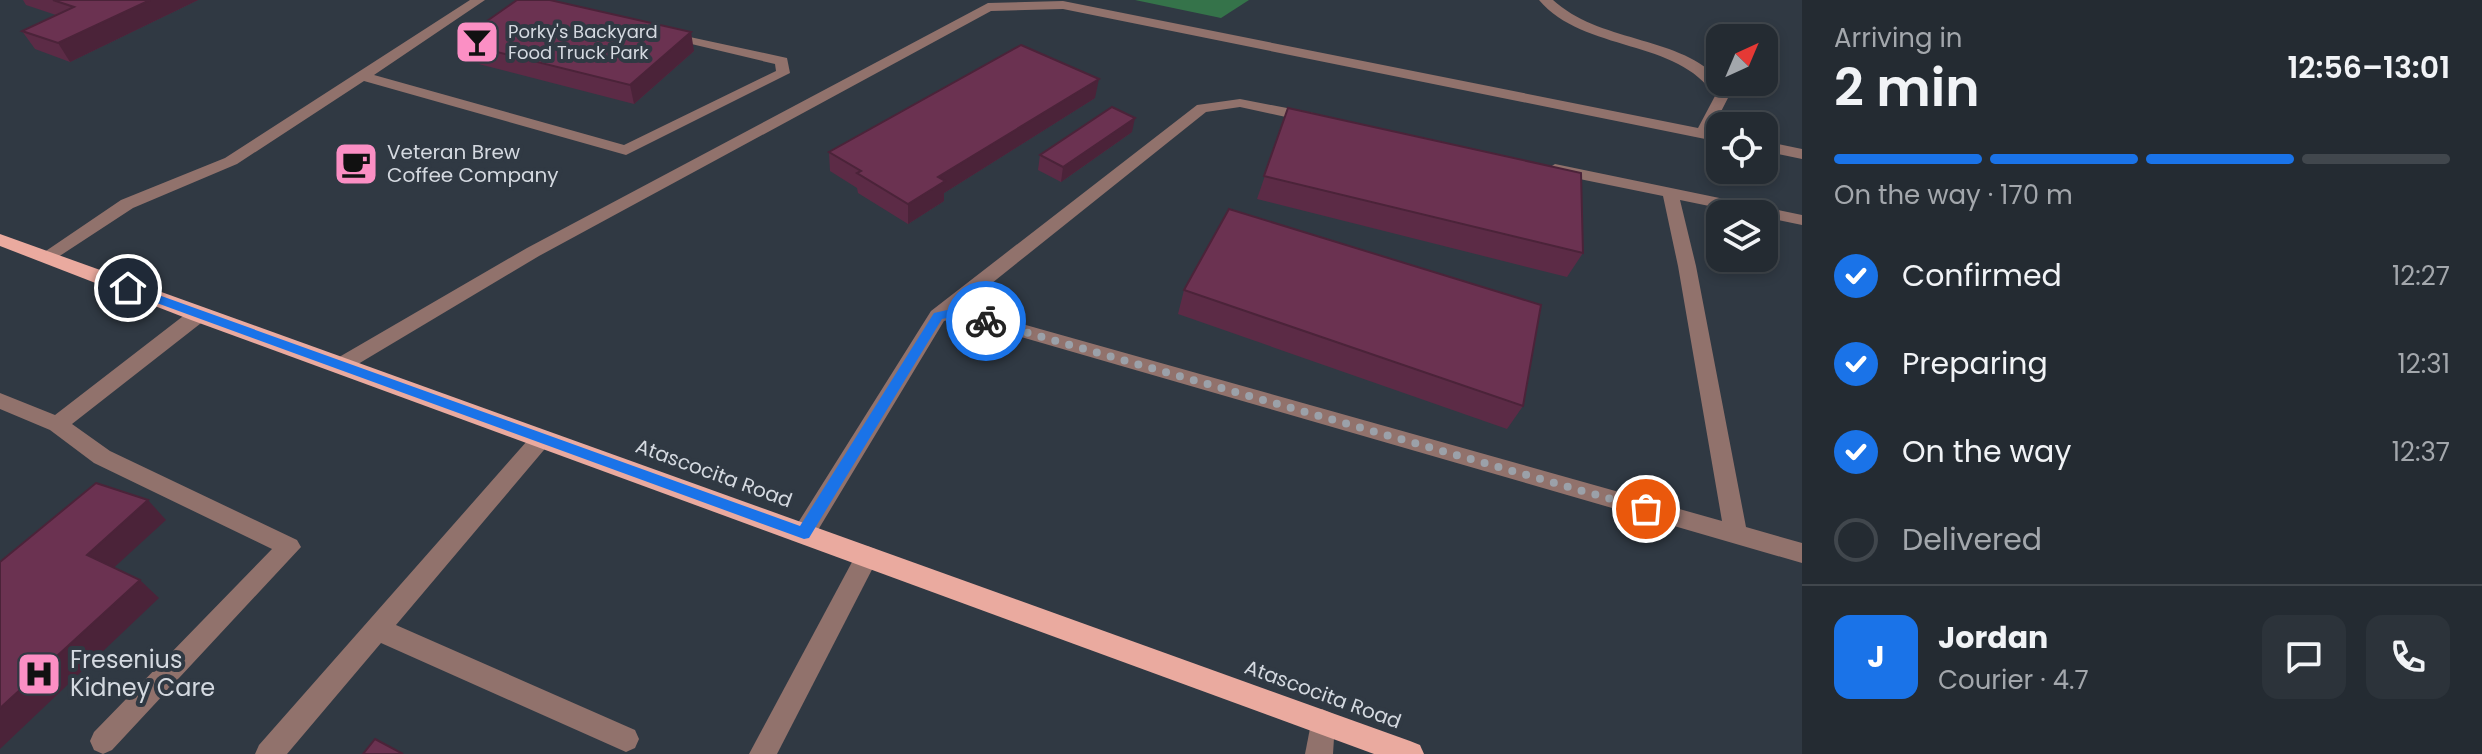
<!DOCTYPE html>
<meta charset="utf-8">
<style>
body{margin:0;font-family:Poppins,sans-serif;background:#2c333a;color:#f1f3f6;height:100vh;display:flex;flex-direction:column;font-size:30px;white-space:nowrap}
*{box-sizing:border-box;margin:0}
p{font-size:26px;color:#a3a7ac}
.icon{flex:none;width:44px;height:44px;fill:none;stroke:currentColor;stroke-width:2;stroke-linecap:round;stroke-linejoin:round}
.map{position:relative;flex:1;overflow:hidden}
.side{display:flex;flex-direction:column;background:#242b32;width:680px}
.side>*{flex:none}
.needle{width:52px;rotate:44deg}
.controls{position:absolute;left:1706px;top:24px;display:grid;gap:16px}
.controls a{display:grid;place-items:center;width:72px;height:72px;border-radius:16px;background:#242b32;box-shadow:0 4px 12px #0003,0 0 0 2px #41474d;font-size:40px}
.pin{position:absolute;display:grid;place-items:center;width:68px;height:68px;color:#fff;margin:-34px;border:4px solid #fff;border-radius:50%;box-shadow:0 2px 8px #0007}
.courier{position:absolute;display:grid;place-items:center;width:80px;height:80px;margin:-40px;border:6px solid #1a73e8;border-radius:50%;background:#fff;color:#222;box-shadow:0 2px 10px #0007}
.head em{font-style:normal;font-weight:600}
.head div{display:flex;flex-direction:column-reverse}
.head{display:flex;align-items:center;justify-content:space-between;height:136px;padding:0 32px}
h1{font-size:52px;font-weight:600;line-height:60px}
.bar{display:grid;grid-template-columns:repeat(4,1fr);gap:12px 8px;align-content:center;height:96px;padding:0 32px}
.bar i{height:10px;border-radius:6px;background:#41474d}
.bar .current{background:#1a73e8}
.bar p{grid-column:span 4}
.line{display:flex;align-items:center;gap:20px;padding:0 32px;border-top:2px solid #41474d}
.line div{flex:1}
.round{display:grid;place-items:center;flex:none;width:84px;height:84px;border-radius:16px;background:#2c333a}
ol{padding:0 32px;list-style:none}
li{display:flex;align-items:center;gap:24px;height:88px}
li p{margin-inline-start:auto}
li .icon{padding:8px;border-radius:50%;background:#1a73e8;color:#fff;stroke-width:4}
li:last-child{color:#a3a7ac}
li i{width:44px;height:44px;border:4px solid #41474d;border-radius:50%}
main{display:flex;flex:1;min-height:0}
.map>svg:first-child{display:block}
.forest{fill:#35734a}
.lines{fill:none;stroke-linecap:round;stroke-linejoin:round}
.minor{fill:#91726c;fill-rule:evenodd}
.major{fill:#eaaa9f;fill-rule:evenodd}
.wall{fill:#5c2b46}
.shaded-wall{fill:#4b2339}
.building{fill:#6b3251;stroke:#4b2339;stroke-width:2}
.route{fill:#1a73e8}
.done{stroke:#9ba1a9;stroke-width:8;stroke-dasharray:0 14.4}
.labels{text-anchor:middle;stroke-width:8;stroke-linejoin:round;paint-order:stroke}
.far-poi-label{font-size:18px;fill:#d4d9e0;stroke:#303943;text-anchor:start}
.poi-label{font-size:20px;fill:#d4d9e0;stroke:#303943;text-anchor:start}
.street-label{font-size:20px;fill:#d4d9e0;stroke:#303943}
.near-poi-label{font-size:24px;fill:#d4d9e0;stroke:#303943;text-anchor:start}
</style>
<main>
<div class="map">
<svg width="1802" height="754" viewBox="0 0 1802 754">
<rect width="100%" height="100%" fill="#303943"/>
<!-- forest -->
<path class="forest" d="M 1135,0 L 1249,0 L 1221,18 Z"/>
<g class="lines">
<!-- minor -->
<g class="minor">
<path d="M 470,0 L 485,0 L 374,75 L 624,145 L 776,71 L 775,64 L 662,37 L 662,31 L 787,58 L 790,73 L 626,155 L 364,81 L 237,164 L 133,208 L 52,261 L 46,263 L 37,257 L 121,200 L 225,158 Z"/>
<path d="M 1539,0 L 1553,0 C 1599,42 1675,36 1716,76 C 1721,81 1725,89 1729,96 L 1711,131 L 1720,132 L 1720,142 L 1063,9 L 991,11 L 539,256 L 348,370 L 334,370 L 331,365 L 334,360 L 527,248 L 988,3 L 1063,1 L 1698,128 L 1715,96 C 1678,38 1584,53 1539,0 Z"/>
<path d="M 1240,99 L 1313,113 L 1321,118 L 1313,123 L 1240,107 L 1206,112 L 962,307 L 1722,521 L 1678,266 L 1663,196 L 1555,174 L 1547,169 L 1555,164 L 1802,215 L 1802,225 L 1764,217 L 1764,214 L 1748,214 L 1680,200 L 1696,266 L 1746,527 L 1802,543 L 1802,563 L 956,318 L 944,321 L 812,540 L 804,543 L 796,540 L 793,533 L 796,526 L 931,311 L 1197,105 Z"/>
<path d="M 1764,141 L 1802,149 L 1802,159 L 1764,151 Z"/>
<path d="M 198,309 L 205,310 L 207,315 L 205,320 L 72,424 L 110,451 L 297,540 L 301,547 L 112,750 L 103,754 L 94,750 L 90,741 L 94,732 L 272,549 L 94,463 L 50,430 L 0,409 L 0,393 L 55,415 L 191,310 Z"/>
<path d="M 542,430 L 549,432 L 553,438 L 549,444 L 396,625 L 635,730 L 639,739 L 635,748 L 626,752 L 617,748 L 381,643 L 287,754 L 255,754 L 259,745 L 535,432 Z"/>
<path d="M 867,546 L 875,549 L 879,556 L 777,754 L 749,754 L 859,549 Z"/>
<path d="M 1322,709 L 1331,713 L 1335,722 L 1333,754 L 1305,754 L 1313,713 Z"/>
</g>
<!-- major -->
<path class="major" d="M 0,234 L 1410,741 L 1420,745 L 1424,754 L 1374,754 L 191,320 L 0,246 Z"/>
</g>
<!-- wall -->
<g class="wall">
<path d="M 23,0 L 198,0 L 70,62 L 35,49 L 22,31 L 56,15 L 26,5 Z"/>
<path d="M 457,42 L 694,51 L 634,104 L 463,60 Z"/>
<path d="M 1095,98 L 944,193 L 944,201 L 908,224 L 858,193 L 857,188 L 830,171 L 829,152 Z"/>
<path d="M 1288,108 L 1583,253 L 1567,277 L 1257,199 Z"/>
<path d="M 1132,132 L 1061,182 L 1038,170 L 1040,155 Z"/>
<path d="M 1184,290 L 1523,406 L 1507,429 L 1178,314 Z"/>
</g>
<!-- shaded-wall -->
<g class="shaded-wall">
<path d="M 150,0 L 198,0 L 70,62 L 58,43 Z"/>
<path d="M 691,32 L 694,51 L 634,104 L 630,85 Z"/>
<path d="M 1099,79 L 1095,98 L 944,193 L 944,201 L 908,224 L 908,204 L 938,177 Z"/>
<path d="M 1135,118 L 1132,132 L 1061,182 L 1063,167 Z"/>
<path d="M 148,500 L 166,520 L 107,574 L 87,555 Z"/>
<path d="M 140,580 L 159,598 L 0,749 L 0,708 Z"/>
</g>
<!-- building -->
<g class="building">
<path d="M 53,0 L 150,0 L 58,43 L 22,31 L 74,7 Z"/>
<path d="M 517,0 L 550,0 L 691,32 L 630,85 L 457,42 Z"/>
<path d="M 1021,45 L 1099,79 L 938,177 L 945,181 L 908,204 L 857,173 L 861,171 L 829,152 Z"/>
<path d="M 1112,107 L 1135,118 L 1063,167 L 1040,155 Z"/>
<path d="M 1288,108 L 1581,173 L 1583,253 L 1264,176 Z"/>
<path d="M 1229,209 L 1541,305 L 1523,406 L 1184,290 Z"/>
<path d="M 96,483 L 148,500 L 87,555 L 140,580 L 0,708 L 0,562 Z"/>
<path d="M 375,739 L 403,754 L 363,754 Z"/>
</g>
<!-- route -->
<path class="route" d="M 128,284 L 800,526 L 934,313 L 956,308 L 992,321 L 986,325 L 956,316 L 942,319 L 809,538 L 804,539 L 124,291 L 122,288 Z"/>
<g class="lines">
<!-- done -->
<path class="done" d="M 986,321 L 1646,509"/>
</g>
<!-- icons -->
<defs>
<g id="bar-square" transform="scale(2.3)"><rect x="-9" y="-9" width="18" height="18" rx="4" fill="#fb8fc4" stroke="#303943"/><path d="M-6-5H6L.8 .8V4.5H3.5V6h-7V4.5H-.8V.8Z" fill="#111"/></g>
<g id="cafe-square" transform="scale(2.3)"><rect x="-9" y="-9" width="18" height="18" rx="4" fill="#fb8fc4" stroke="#303943"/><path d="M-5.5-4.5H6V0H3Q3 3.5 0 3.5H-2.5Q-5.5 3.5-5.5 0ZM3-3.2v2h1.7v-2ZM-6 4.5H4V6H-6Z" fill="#111"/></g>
<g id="hospital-square" transform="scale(2.3)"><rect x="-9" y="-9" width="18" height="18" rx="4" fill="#fb8fc4" stroke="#303943"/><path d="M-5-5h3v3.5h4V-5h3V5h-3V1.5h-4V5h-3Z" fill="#111"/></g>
</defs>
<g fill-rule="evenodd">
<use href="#bar-square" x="477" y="42"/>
<use href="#cafe-square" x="356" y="164"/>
<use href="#hospital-square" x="39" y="674"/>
</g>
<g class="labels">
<!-- far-poi labels -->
<g class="far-poi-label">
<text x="508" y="38">Porky's Backyard<tspan x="508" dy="21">Food Truck Park</tspan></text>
</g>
<!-- poi labels -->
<g class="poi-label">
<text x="387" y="159">Veteran Brew<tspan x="387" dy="23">Coffee Company</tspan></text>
</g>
<!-- street labels -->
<g class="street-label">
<text transform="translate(714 473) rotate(20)" y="7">Atascocita Road</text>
<text transform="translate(1323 694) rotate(20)" y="7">Atascocita Road</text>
</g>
<!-- near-poi labels -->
<g class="near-poi-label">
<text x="70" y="668">Fresenius<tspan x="70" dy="28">Kidney Care</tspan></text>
</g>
</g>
</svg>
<div class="controls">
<a><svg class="needle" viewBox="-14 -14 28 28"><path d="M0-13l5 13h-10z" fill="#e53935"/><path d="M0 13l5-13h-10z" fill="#a3a7ac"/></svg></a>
<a><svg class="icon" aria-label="locate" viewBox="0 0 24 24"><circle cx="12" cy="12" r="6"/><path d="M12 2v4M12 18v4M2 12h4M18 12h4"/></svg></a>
<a><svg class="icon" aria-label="layers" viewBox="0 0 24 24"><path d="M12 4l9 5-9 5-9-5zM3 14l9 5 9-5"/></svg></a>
</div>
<div class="pin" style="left:1646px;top:509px;background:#ea580c"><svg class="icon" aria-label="bag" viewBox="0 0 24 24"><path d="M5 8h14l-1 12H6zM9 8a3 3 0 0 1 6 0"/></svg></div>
<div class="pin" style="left:128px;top:288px;background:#1f2937"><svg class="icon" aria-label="home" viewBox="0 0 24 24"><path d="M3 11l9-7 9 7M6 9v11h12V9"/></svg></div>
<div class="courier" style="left:986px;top:321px"><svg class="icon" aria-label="bike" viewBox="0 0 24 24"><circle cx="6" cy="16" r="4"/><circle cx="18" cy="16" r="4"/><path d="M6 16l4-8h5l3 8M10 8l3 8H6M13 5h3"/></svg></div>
</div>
<section class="side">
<div class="head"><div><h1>2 min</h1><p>Arriving in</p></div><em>12:56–13:01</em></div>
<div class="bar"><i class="current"></i><i class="current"></i><i class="current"></i><i></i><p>On the way · 170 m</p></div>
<ol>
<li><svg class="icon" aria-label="check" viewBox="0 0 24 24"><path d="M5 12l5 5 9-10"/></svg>Confirmed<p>12:27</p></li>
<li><svg class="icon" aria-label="check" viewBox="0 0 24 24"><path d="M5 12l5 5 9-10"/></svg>Preparing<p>12:31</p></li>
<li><svg class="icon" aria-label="check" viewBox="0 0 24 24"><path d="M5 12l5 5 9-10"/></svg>On the way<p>12:37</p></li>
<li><i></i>Delivered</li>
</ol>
<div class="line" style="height:144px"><b class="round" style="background:#1a73e8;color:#fff">J</b><div><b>Jordan</b><p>Courier · 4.7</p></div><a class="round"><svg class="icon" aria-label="chat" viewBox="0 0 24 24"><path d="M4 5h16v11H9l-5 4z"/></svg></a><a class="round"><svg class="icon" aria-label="phone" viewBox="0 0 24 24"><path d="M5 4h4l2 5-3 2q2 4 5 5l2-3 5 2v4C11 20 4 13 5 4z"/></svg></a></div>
</section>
</main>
